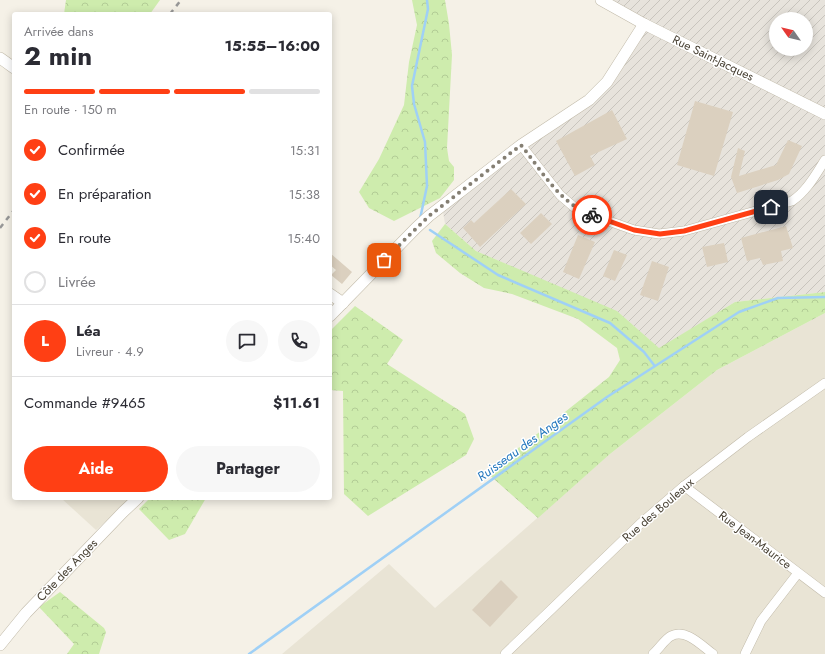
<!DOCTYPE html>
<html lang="fr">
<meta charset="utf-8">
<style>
body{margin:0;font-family:Jost,sans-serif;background:#f7f7f7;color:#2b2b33;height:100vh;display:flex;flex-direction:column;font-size:15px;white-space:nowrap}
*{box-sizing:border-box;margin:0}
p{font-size:13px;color:#7c7c81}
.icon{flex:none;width:22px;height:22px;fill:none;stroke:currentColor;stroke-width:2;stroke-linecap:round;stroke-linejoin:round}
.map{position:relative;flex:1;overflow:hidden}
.details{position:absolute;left:12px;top:12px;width:320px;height:488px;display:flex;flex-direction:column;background:#fff;border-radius:4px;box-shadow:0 2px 10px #0003}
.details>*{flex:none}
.needle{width:26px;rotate:304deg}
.fabs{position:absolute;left:769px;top:12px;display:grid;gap:8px}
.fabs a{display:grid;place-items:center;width:44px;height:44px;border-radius:50%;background:#fff;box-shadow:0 2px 10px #0003;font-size:20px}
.pin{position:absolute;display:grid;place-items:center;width:34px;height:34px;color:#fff;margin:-17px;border-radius:8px;box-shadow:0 2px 6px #0006}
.courier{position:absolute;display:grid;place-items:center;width:40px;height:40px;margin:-20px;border:3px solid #ff3f14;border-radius:50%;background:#fff;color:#222;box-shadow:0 1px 5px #0007}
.summary em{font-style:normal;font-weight:700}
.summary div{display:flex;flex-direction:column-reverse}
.summary{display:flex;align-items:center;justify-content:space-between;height:68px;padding:0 12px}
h1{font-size:26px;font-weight:700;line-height:30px}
.bar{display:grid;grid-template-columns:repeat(4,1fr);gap:6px 4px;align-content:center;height:48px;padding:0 12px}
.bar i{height:5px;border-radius:3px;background:#e1e1e2}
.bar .selected{background:#ff3f14}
.bar p{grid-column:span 4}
.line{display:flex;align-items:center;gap:10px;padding:0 12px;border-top:1px solid #e1e1e2}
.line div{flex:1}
.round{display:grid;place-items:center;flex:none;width:42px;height:42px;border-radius:21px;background:#f7f7f7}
ol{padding:0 12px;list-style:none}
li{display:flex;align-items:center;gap:12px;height:44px}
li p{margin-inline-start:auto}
li .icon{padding:4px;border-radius:50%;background:#ff3f14;color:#fff;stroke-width:4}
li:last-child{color:#7c7c81}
li i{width:22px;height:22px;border:2px solid #e1e1e2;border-radius:50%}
.cta{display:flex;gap:8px;margin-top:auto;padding:8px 12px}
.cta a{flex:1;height:46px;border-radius:24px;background:#ff3f14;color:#fff;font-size:16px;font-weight:700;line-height:46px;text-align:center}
.cta a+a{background:#f7f7f7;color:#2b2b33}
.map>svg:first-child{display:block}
.residential{fill:#e9e4d5}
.industrial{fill:url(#industrial-furrows);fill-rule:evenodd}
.forest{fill:url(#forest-crowns)}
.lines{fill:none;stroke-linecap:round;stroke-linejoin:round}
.stream{stroke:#9fd0f6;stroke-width:2.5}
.building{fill:#dbd0bf}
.minor-casing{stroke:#c1baa9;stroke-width:10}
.tertiary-casing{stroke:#c1baa9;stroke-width:12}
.minor{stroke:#fff;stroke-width:9}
.tertiary{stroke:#fff;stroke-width:11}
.rail{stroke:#979797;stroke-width:2.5;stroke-dasharray:5 5;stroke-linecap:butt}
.done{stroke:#857f73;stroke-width:4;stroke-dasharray:0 7.2}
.route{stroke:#ff3f14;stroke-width:5}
.labels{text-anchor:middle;stroke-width:3;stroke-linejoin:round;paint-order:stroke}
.street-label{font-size:12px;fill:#494235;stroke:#fff}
.water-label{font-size:13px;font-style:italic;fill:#2578be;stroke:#fff}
</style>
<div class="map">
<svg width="825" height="654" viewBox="0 0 825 654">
<defs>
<pattern id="industrial-furrows" width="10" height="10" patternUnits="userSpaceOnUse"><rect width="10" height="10" fill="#e7e3dc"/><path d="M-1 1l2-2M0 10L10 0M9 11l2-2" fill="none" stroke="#c8c4bd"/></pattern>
<pattern id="forest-crowns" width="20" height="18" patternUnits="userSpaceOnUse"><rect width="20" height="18" fill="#ceecad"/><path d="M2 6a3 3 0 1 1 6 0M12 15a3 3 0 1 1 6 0" fill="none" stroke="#b2cc95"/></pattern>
</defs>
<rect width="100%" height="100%" fill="#f5f1e7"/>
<!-- residential -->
<g class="residential">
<path d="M 825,313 L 825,654 L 282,654 L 389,564 L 435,608 L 610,454 L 717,370 Z"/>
<path d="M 61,498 L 132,498 L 96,530 Z"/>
</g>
<!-- industrial -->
<path class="industrial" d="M 601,0 L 825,0 L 825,292 L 735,302 L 659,349 L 619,313 L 476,251 L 445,224 L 442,205 L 589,100 L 644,24 ZM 776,19 L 806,19 L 806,49 L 776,49 Z"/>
<!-- forest -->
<g class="forest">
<path d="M 66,0 L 160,0 L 150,14 L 64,14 Z"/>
<path d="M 412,0 L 445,0 L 449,24 L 452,55 L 447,148 L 449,161 L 454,167 L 454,180 L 440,198 L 394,221 L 369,208 L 359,192 L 379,159 L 404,105 L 409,62 L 417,25 Z"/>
<path d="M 445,224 L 476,251 L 617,311 L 659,348 L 735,302 L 825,292 L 825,313 L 717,370 L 610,454 L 538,518 L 486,472 L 541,431 L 609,377 L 620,360 L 617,348 L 578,319 L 512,294 L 484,288 L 460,273 L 436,253 L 432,241 Z"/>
<path d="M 355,306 L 403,340 L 387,364 L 465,414 L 474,439 L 466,455 L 368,516 L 344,494 L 343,391 L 330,390 L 330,331 Z"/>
<path d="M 150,498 L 206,498 L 185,534 L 169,540 L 139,509 Z"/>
<path d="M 60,592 L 104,628 L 106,632 L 99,654 L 67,654 L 74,644 L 39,607 Z"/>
</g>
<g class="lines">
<!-- stream -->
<g class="stream">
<path d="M 420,219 L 427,186 L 425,142 L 414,104 L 412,86 L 428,9 L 427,0"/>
<path d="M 430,230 L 498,275 L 610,323 L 644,352 L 654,365"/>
<path d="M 249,654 L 607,397 L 739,312 L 778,298 L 825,297"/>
</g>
</g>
<!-- building -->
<g class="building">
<path d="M 695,101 L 733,112 L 714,176 L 677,165 Z"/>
<path d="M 612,110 L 627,139 L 590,156 L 595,165 L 575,176 L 556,141 Z"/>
<path d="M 788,140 L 802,146 L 789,174 L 778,180 L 737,193 L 731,177 L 738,148 L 745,151 L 739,176 L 776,165 Z"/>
<path d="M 511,189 L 526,204 L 480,247 L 463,228 L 471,220 L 474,223 Z"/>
<path d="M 541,213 L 552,224 L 531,244 L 520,233 Z"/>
<path d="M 786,226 L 793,248 L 781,251 L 783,261 L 763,265 L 760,258 L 747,261 L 741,238 Z"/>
<path d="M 578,235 L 595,242 L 579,279 L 563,272 Z"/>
<path d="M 724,243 L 728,262 L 707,267 L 702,247 Z"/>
<path d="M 614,250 L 627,255 L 615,281 L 603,276 Z"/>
<path d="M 330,253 L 352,272 L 342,284 L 331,275 L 336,270 L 330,265 Z"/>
<path d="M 652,261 L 669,267 L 658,301 L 640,295 Z"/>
<path d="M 501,580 L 518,597 L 490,627 L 472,610 Z"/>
</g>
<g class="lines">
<!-- minor casing -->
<g class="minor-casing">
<g id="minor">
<path d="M 521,145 L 560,195 L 574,207 L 586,213 L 634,230 L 659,234 L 684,231 L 792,201 C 807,191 816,174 825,160"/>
<path d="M 684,486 L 825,593"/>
<path d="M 505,654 L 640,524 L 684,486 L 748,437 L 825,383"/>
<path d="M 653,654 C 659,649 665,639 671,636 C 686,628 702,646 713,654"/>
<path d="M 745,654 L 761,621 L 798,573"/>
</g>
</g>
<!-- tertiary casing -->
<g class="tertiary-casing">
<g id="tertiary">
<path d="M 601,0 L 644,24 L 825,114"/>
<path d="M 0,58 L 14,68"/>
<path d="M 330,294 L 343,303"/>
<path d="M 330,316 L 416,228 L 429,216 L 521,145 L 589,100 L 607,82 L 644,24"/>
<path d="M 0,645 L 26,613 L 123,512 L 138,498"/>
</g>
</g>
<!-- minor -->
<use href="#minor" class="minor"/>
<!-- tertiary -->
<use href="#tertiary" class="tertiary"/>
<!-- rail -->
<g class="rail">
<path d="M 170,14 L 181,0"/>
<path d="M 0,228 L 14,210"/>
</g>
</g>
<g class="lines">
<!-- done -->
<path class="done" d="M 384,260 L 429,216 L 521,145 C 542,171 560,204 592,215"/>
<!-- route -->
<path class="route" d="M 592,215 L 634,230 L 660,234 L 684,231 L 771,207"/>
</g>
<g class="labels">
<!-- street labels -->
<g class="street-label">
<text transform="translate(713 58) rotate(26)" y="4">Rue Saint-Jacques</text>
<text transform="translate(658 510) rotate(-41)" y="4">Rue des Bouleaux</text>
<text transform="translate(755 540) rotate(37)" y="4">Rue Jean-Maurice</text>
<text transform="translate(67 570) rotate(-46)" y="4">Côte des Anges</text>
</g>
<!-- water labels -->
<g class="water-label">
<text transform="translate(522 446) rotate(-36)" y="5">Ruisseau des Anges</text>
</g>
</g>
</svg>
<div class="fabs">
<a><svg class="needle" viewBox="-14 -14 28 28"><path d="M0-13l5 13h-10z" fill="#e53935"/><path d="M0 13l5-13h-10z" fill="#7c7c81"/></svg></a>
</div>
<div class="pin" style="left:384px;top:260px;background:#ea580c"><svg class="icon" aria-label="bag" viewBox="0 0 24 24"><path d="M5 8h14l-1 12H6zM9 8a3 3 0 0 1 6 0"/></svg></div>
<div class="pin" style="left:771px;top:207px;background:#1f2937"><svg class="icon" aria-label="home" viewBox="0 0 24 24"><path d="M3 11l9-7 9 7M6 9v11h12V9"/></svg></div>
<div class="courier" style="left:592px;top:215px"><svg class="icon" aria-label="bike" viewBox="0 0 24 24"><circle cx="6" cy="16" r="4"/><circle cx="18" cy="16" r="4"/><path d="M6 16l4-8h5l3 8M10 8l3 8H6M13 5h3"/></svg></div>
<section class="details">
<div class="summary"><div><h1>2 min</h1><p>Arrivée dans</p></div><em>15:55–16:00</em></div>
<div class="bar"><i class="selected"></i><i class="selected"></i><i class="selected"></i><i></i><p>En route · 150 m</p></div>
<ol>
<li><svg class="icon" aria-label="check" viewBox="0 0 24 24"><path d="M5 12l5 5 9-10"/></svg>Confirmée<p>15:31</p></li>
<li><svg class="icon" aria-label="check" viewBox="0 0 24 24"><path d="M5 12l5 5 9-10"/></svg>En préparation<p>15:38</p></li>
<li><svg class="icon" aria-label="check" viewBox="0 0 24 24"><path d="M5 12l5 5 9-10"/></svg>En route<p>15:40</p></li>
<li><i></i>Livrée</li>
</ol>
<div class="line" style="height:72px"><b class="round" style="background:#ff3f14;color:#fff">L</b><div><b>Léa</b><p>Livreur · 4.9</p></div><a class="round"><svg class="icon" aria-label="chat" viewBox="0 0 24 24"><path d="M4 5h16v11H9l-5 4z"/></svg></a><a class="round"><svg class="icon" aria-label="phone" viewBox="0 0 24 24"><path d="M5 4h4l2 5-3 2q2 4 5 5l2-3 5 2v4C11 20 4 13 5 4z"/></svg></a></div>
<div class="line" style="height:52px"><div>Commande #9465</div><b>$11.61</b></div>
<div class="cta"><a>Aide</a><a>Partager</a></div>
</section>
</div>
